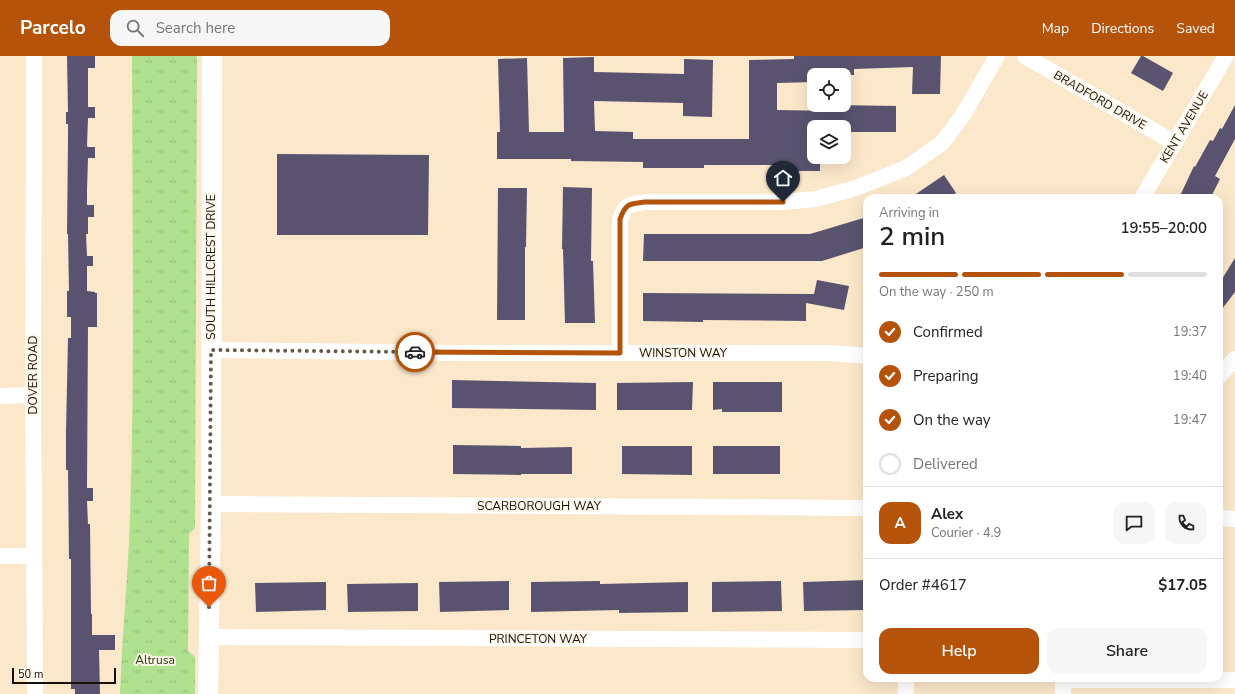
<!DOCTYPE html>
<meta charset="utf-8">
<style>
body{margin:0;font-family:"Nunito Sans",sans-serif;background:#f6f6f6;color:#202124;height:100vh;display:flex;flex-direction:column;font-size:15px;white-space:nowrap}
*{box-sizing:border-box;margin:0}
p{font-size:13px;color:#757577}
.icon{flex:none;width:22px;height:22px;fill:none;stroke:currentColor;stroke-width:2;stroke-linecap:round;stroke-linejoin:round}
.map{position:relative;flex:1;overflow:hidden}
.panel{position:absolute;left:863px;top:138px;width:360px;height:488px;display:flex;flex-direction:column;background:#fff;border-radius:12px;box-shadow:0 4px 16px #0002}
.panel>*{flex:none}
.buttons{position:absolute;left:807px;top:12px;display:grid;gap:8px}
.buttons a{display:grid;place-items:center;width:44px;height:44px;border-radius:8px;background:#fff;box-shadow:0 4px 16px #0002;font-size:20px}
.scale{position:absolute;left:12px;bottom:10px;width:104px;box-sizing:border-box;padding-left:4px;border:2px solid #160f05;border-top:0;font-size:11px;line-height:14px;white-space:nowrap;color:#160f05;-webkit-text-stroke:3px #fef6ea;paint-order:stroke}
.pin{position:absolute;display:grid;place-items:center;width:34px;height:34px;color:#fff;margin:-41px -17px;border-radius:50% 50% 50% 0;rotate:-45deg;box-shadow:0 0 4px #0007}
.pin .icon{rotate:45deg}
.courier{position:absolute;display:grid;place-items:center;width:40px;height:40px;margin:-20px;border:3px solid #b45309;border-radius:50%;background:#fff;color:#222;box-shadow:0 1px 5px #0007}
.overview em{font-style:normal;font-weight:600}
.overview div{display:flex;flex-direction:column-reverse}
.overview{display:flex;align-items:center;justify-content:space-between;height:68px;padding:0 16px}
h1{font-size:26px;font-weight:600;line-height:30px}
.bar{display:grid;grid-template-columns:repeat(4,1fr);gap:6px 4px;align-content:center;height:48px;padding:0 16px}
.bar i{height:5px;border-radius:3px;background:#e0e0e0}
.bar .current{background:#b45309}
.bar p{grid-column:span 4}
.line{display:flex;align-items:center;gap:10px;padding:0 16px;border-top:1px solid #e0e0e0}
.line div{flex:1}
.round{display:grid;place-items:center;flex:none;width:42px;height:42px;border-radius:12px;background:#f6f6f6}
ol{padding:0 16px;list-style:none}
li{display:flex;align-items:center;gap:12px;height:44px}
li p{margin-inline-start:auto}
li .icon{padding:4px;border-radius:50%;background:#b45309;color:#fff;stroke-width:4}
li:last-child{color:#757577}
li i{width:22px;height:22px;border:2px solid #e0e0e0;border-radius:50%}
.action{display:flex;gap:8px;margin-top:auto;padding:8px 16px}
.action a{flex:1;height:46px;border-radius:12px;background:#b45309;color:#fff;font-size:16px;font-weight:600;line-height:46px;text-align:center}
.action a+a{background:#f6f6f6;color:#202124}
header{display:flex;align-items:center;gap:24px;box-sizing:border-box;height:56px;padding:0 20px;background:#b45309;color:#fff}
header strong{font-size:19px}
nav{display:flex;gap:22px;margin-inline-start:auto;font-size:14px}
.search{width:280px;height:36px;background:#f6f6f6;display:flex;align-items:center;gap:10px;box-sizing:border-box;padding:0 14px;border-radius:12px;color:#757577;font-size:15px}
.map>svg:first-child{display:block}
.park{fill:url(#park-tufts)}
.building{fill:#59536f}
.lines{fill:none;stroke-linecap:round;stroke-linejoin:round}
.minor{stroke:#fff;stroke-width:16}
.tertiary{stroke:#fff;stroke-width:20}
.done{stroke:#665b4a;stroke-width:4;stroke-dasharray:0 7.2}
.route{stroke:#b45309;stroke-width:5}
.labels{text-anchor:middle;stroke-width:4;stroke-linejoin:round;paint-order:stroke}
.street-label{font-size:12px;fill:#160f05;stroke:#fef6ea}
.park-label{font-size:12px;fill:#213f02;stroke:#fef6ea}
</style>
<header>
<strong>Parcelo</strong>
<div class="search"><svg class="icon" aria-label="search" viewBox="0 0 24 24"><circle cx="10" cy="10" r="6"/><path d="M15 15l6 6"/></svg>Search here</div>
<nav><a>Map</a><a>Directions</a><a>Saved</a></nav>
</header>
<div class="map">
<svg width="1235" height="638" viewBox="0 0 1235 638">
<defs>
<pattern id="park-tufts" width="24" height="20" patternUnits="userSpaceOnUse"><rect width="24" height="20" fill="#afe18e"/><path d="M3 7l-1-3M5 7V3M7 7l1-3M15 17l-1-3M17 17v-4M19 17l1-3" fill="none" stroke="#96c079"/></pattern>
</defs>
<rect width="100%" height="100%" fill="#fbe7c9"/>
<!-- park -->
<path class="park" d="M 132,0 L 197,0 L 195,472 L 189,478 L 188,595 L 195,601 L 195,638 L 120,638 C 122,579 128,521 130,462 C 135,308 132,154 132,0 Z"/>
<!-- building -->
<g class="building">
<path d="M 67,0 L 95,0 L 95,12 L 88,12 L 88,51 L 95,51 L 95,62 L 88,62 L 87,90 L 88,91 L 95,91 L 95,102 L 88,102 L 87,134 L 87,149 L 94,149 L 94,161 L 88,161 L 88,178 L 86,178 L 87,200 L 93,200 L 93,210 L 87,210 L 87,235 L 95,236 L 95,237 L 97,237 L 97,271 L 88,271 L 87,432 L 93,432 L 93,445 L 87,445 L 88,468 L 90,468 L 91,558 L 92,558 L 92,579 L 115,579 L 115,594 L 99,594 L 100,638 L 75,638 L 75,633 L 71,633 L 71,503 L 69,503 L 68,414 L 66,414 L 66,376 L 68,282 L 71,282 L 71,261 L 67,261 L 67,235 L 69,235 L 68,178 L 67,178 L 68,82 L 68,68 L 66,68 L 66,56 L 68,56 Z"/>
<path d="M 794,0 L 941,0 L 940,38 L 912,38 L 913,11 L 854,13 L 854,19 L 814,19 L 814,26 L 777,27 L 777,54 L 836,55 L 836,49 L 896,50 L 896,76 L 844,76 L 844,71 L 814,71 L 814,101 L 820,101 L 820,115 L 792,115 L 792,109 L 704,109 L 704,112 L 643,112 L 643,106 L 571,105 L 571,103 L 497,103 L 497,76 L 500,76 L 498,3 L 527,2 L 529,76 L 564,76 L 563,2 L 594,1 L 594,16 L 684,18 L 684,3 L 713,4 L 712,61 L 683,60 L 683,47 L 594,45 L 595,75 L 633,76 L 633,83 L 749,83 L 749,4 L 794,3 Z"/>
<path d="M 1141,0 L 1143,0 L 1173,17 L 1163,35 L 1131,17 Z"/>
<path d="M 1235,49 L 1235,83 L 1215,120 L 1220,123 L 1211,141 L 1205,138 L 1203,142 L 1179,142 L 1194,110 L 1195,111 L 1210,84 L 1213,85 L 1220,72 L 1222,73 Z"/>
<path d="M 277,98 L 429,99 L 428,179 L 277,179 Z"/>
<path d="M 944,119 L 956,137 L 949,142 L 910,142 Z"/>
<path d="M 563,131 L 592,132 L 591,205 L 593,205 L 595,267 L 565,267 L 563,193 L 562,193 Z"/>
<path d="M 498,132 L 527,132 L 526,191 L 525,191 L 525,264 L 497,264 Z"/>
<path d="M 867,161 L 867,191 L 822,205 L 643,205 L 644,178 L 810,178 Z"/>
<path d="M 1235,202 L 1235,236 L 1219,257 L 1219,228 Z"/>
<path d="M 817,224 L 849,230 L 844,254 L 806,247 L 806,265 L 703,264 L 703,266 L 643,265 L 643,237 L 814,238 Z"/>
<path d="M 452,324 L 596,327 L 596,354 L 452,352 Z"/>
<path d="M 693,326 L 692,354 L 617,354 L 617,327 Z"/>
<path d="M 713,326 L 782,326 L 782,356 L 722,356 L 722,353 L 713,354 Z"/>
<path d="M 453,389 L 521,390 L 521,392 L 572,391 L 572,418 L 521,418 L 521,419 L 453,418 Z"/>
<path d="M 622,390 L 692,390 L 692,419 L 622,418 Z"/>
<rect x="713" y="390" width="67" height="28"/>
<path d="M 867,524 L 867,554 L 804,555 L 803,526 Z"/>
<path d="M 509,525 L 509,554 L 440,556 L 439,526 Z"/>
<path d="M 600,525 L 600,528 L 688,526 L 688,556 L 619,557 L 619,554 L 531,556 L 531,526 Z"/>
<path d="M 781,525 L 782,555 L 712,556 L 712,526 Z"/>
<path d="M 326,526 L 326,554 L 256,556 L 255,527 Z"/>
<path d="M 418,527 L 418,555 L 348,556 L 347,528 Z"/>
</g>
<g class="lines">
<!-- minor -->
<g class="minor">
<path d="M 34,0 L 33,339 L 35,638"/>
<path d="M 1025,0 L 1175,87"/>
<path d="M 1142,142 L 1226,0"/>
<path d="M 211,294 L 461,297 L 829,297 L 867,300"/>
<path d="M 620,297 L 620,163 C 626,147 629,149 645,146 L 783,146 L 816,143 L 856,132 L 906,112 L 942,87 L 963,59 L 997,0"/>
<path d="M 1219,320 L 1235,303"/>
<path d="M 0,340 L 33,339"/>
<path d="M 211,448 L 867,452"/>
<path d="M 1219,462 L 1235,463"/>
<path d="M 0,500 L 33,500"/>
<path d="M 209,581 L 867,584"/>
<path d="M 1063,624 L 1235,624"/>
<path d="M 906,638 L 906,622"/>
<path d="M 1063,638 L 1063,622"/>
</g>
<!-- tertiary -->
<path class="tertiary" d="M 208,638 L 211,448 L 212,0"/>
</g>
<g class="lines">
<!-- done -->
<path class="done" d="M 209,551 L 211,294 L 415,296"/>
<!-- route -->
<path class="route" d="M 415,296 L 620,297 L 620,163 C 626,147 629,148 645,146 L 783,146"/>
</g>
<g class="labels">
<!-- street labels -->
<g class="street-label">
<text transform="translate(1100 44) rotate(30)" y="4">BRADFORD DRIVE</text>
<text transform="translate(1184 71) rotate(-59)" y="4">KENT AVENUE</text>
<text transform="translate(211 211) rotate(-90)" y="4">SOUTH HILLCREST DRIVE</text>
<text x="683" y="301">WINSTON WAY</text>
<text transform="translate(33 319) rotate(-90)" y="4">DOVER ROAD</text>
<text x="539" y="454">SCARBOROUGH WAY</text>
<text x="538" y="587">PRINCETON WAY</text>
</g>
<!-- park labels -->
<g class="park-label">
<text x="155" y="608">Altrusa</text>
</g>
</g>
</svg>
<div class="buttons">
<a><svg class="icon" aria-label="locate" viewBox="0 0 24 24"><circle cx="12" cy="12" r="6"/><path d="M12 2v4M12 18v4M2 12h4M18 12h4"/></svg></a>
<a><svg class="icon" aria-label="layers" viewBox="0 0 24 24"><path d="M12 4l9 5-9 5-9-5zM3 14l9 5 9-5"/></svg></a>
</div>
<div class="scale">50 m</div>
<div class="pin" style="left:209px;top:551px;background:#ea580c"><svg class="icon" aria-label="bag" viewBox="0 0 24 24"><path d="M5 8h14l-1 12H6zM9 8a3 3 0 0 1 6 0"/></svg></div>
<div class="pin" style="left:783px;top:146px;background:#1f2937"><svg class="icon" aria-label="home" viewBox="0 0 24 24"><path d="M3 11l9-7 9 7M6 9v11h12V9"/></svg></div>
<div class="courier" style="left:415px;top:296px"><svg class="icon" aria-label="car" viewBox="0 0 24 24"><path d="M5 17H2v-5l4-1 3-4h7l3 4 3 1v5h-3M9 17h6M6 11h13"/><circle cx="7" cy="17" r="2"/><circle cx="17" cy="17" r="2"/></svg></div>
<section class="panel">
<div class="overview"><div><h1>2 min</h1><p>Arriving in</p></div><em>19:55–20:00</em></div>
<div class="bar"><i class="current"></i><i class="current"></i><i class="current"></i><i></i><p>On the way · 250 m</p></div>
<ol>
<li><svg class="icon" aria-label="check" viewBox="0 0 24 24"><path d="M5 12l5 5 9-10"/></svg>Confirmed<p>19:37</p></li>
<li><svg class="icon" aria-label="check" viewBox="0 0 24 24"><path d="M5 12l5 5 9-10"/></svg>Preparing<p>19:40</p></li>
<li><svg class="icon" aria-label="check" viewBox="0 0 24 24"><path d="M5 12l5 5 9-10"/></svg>On the way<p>19:47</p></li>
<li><i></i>Delivered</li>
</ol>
<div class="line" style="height:72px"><b class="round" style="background:#b45309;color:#fff">A</b><div><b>Alex</b><p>Courier · 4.9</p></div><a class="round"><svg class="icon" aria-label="chat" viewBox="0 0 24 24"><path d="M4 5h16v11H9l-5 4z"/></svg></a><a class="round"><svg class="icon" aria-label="phone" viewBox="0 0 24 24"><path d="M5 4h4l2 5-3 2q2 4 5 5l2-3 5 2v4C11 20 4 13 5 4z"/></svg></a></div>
<div class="line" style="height:52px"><div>Order #4617</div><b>$17.05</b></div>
<div class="action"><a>Help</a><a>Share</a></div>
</section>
</div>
